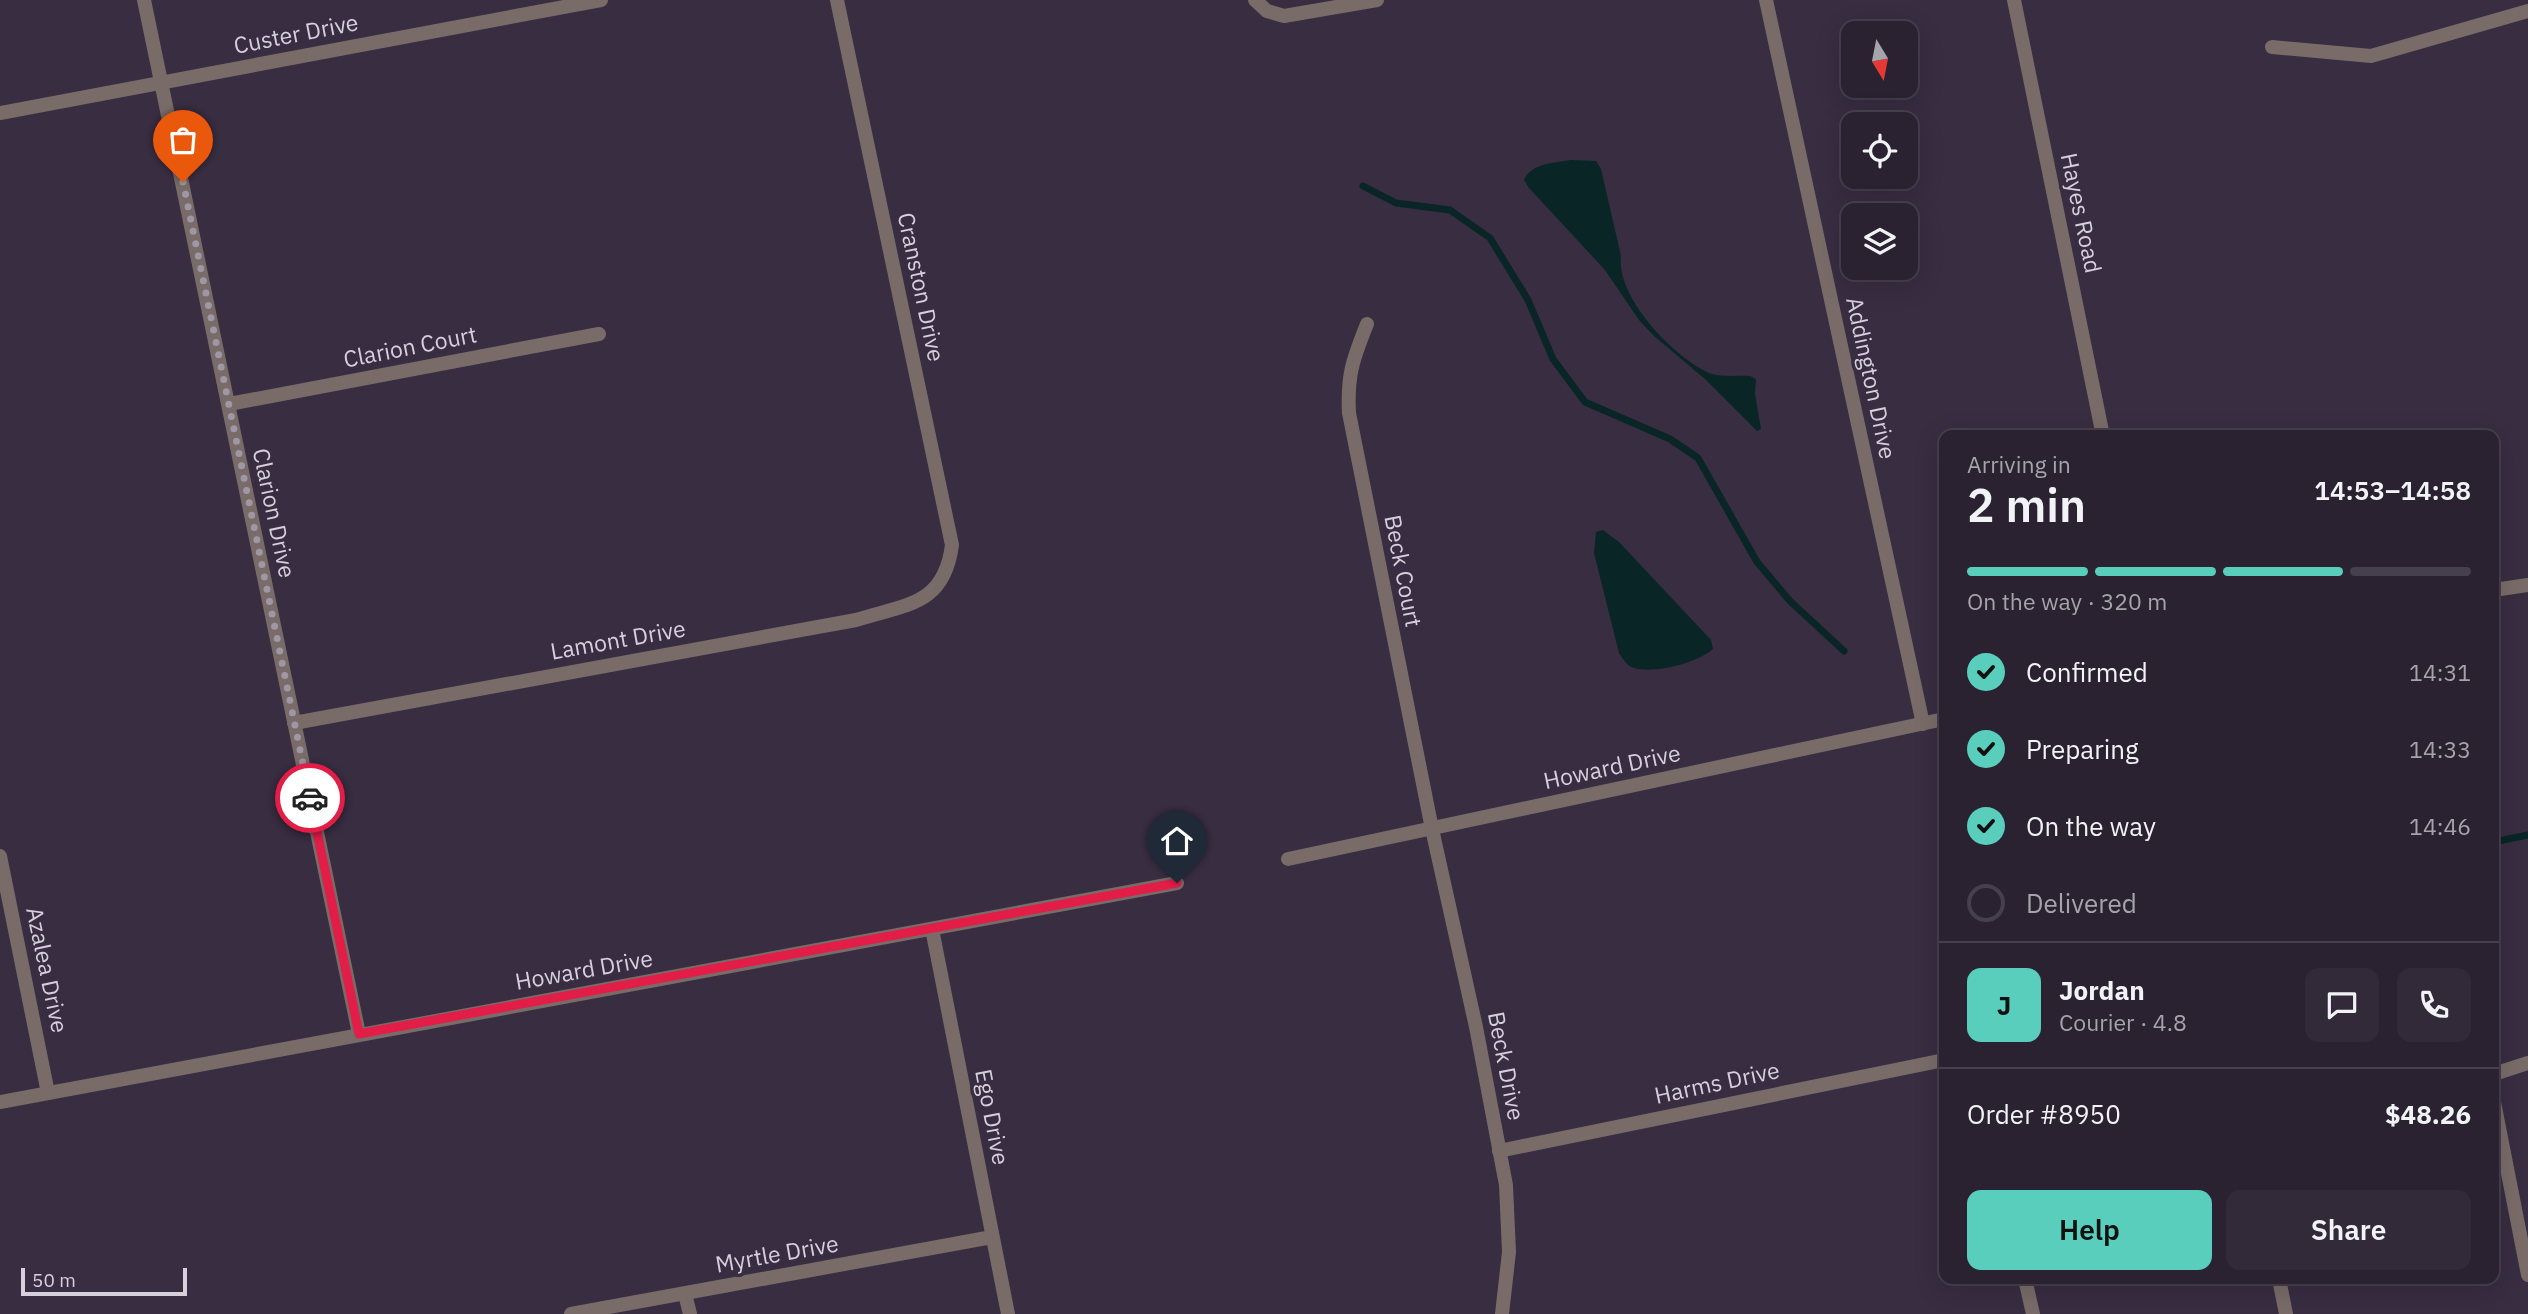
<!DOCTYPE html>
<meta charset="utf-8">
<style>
body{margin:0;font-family:"IBM Plex Sans",sans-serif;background:#322a39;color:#f1f3f6;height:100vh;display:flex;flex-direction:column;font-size:26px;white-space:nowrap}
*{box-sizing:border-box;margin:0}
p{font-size:23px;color:#a5a4ab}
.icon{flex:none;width:38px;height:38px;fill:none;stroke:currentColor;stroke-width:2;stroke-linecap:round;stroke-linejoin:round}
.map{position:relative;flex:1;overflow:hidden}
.drawer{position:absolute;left:1939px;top:430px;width:560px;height:854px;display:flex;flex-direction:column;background:#2a2231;border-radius:14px;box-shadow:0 7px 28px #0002,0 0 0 2px #463f4d}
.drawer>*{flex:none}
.needle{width:46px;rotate:170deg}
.controls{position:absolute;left:1841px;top:21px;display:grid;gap:14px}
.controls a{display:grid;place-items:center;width:77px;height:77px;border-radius:14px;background:#2a2231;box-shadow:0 7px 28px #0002,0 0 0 2px #463f4d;font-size:35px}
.scale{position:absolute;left:21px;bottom:18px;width:166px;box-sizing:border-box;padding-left:7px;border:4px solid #d6cfdc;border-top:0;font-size:19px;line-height:24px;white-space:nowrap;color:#d6cfdc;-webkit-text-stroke:5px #382d41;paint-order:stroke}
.pin{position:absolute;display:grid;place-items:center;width:60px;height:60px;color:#fff;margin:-72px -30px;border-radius:50% 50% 50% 0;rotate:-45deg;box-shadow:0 0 7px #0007}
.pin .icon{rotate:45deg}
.courier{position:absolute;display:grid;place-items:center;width:70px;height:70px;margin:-35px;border:5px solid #e11d48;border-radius:50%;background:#fff;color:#222;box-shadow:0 2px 9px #0007}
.head em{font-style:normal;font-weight:600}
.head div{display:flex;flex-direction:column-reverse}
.head{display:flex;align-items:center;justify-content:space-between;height:119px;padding:0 28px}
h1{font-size:46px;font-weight:600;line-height:52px}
.bar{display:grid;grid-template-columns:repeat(4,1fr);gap:10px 7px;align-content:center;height:84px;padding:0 28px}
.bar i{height:9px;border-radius:5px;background:#463f4d}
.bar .active{background:#5acebc}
.bar p{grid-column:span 4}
.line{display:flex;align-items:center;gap:18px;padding:0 28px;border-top:2px solid #463f4d}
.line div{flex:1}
.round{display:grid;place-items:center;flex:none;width:74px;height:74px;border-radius:14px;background:#322a39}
ol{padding:0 28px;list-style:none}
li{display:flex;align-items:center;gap:21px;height:77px}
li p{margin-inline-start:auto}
li .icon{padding:7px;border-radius:50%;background:#5acebc;color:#111;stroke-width:4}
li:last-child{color:#a5a4ab}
li i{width:38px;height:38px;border:4px solid #463f4d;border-radius:50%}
.cta{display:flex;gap:14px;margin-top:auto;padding:14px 28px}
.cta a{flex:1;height:80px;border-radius:14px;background:#5acebc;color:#111;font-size:28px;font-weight:600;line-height:80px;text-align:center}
.cta a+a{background:#322a39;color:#f1f3f6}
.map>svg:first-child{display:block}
.water{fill:#092526}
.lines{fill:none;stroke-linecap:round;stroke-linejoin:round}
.stream{stroke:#092526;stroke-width:7}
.minor{stroke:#786b68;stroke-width:14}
.tertiary{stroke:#786b68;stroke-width:14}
.done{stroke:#9f96a6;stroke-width:7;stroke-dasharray:0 12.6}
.route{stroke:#e11d48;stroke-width:9}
.labels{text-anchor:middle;stroke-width:7;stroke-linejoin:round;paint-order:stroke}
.street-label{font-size:23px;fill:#d6cfdc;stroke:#382d41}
</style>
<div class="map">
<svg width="2528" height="1314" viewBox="0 0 2528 1314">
<rect width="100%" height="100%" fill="#382d41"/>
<!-- water -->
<g class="water">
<path d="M 1571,160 L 1596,161 L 1601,169 L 1621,256 C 1616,297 1672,355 1707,372 C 1718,378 1737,375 1750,376 L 1756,379 L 1755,394 L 1761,429 L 1757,431 L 1705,379 L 1654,336 L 1639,320 L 1605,270 L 1529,188 L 1524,180 C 1531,163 1554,163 1571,160 Z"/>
<path d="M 1603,530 L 1619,542 L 1711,640 L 1713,649 C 1697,663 1655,674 1634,668 C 1627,666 1623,659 1619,653 L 1594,553 L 1596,532 Z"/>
</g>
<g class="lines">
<!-- stream -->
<g class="stream">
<path d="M 1363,186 L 1396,203 L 1450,210 L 1490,238 L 1528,300 L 1553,359 L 1585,402 L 1670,439 L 1698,458 L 1757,562 L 1790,601 L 1844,651"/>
<path d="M 2494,842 L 2528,835"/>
</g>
<!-- minor -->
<g class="minor">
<path d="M 144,0 L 359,1034"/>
<path d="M 1255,0 L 1267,11 L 1284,16 L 1377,0"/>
<path d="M 1766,0 L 1923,724"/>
<path d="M 2272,47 L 2371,56 L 2528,11"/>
<path d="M 0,113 L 601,0"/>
<path d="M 1367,324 C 1353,359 1347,375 1349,413 L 1432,829 L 1476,1027 L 1506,1185 L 1509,1252 L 1502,1314"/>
<path d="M 229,404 L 599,334"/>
<path d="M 2494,590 L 2528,585"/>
<path d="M 294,723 L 856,620 C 906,604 944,606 952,545 L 837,0"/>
<path d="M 0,856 L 48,1093"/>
<path d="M 1288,859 L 1944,719"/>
<path d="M 932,929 L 1008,1314"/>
<path d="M 2494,1074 L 2528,1063"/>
<path d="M 0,1102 L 1177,883"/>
<path d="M 2494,1102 L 2528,1275"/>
<path d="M 1499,1151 L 1944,1060"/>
<path d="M 2025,1279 L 2033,1314"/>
<path d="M 685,1294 L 690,1314"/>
<path d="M 571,1314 L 992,1237"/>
</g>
<!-- tertiary -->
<g class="tertiary">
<path d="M 2014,0 L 2103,436"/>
<path d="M 2279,1279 L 2286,1314"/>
</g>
</g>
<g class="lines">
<!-- done -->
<path class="done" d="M 183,182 L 310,798"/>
<!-- route -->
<path class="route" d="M 310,798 L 359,1034 L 1177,883"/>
</g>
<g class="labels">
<!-- street labels -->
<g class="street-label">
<text transform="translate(296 34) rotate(-11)" y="8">Custer Drive</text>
<text transform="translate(2081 213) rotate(78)" y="8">Hayes Road</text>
<text transform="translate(921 287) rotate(78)" y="8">Cranston Drive</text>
<text transform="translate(410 347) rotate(-11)" y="8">Clarion Court</text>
<text transform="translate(1871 378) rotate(78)" y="8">Addington Drive</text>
<text transform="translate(274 513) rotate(78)" y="8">Clarion Drive</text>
<text transform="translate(1403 571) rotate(79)" y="8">Beck Court</text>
<text transform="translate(618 640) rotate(-10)" y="8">Lamont Drive</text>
<text transform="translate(1612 767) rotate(-12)" y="8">Howard Drive</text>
<text transform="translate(47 970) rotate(78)" y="8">Azalea Drive</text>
<text transform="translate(584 970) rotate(-10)" y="8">Howard Drive</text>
<text transform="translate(1506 1066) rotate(79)" y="8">Beck Drive</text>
<text transform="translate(1717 1083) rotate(-12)" y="8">Harms Drive</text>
<text transform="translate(992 1117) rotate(79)" y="8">Ego Drive</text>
<text transform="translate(777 1254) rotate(-10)" y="8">Myrtle Drive</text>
</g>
</g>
</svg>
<div class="controls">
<a><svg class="needle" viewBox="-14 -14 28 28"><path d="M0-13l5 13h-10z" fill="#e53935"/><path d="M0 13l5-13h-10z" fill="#a5a4ab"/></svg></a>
<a><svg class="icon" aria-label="locate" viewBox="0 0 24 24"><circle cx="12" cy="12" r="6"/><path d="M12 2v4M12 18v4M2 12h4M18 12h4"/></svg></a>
<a><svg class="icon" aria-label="layers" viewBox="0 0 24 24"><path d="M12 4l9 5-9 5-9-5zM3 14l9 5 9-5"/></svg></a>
</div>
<div class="scale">50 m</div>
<div class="pin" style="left:183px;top:182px;background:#ea580c"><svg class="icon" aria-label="bag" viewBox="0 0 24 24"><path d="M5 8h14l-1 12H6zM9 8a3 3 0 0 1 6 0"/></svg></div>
<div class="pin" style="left:1177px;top:883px;background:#1f2937"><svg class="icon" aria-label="home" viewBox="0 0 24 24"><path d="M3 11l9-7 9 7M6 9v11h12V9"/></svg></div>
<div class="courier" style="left:310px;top:798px"><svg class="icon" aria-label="car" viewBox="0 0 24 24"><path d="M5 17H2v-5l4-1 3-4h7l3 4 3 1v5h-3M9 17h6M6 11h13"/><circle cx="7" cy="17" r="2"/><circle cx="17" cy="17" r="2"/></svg></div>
<section class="drawer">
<div class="head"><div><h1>2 min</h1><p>Arriving in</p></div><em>14:53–14:58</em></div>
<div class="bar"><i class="active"></i><i class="active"></i><i class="active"></i><i></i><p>On the way · 320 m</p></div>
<ol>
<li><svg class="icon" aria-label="check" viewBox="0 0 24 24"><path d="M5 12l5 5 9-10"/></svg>Confirmed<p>14:31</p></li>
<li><svg class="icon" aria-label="check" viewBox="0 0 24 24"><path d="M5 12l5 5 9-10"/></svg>Preparing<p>14:33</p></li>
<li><svg class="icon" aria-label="check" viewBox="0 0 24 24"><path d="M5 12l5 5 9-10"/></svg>On the way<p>14:46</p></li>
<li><i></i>Delivered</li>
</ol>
<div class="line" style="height:126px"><b class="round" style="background:#5acebc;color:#111">J</b><div><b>Jordan</b><p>Courier · 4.8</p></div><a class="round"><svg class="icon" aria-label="chat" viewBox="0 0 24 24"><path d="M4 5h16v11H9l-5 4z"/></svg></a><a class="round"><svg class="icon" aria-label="phone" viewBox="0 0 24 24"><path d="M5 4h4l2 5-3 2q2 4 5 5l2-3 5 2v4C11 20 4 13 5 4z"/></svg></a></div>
<div class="line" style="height:91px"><div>Order #8950</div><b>$48.26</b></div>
<div class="cta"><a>Help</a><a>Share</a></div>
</section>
</div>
